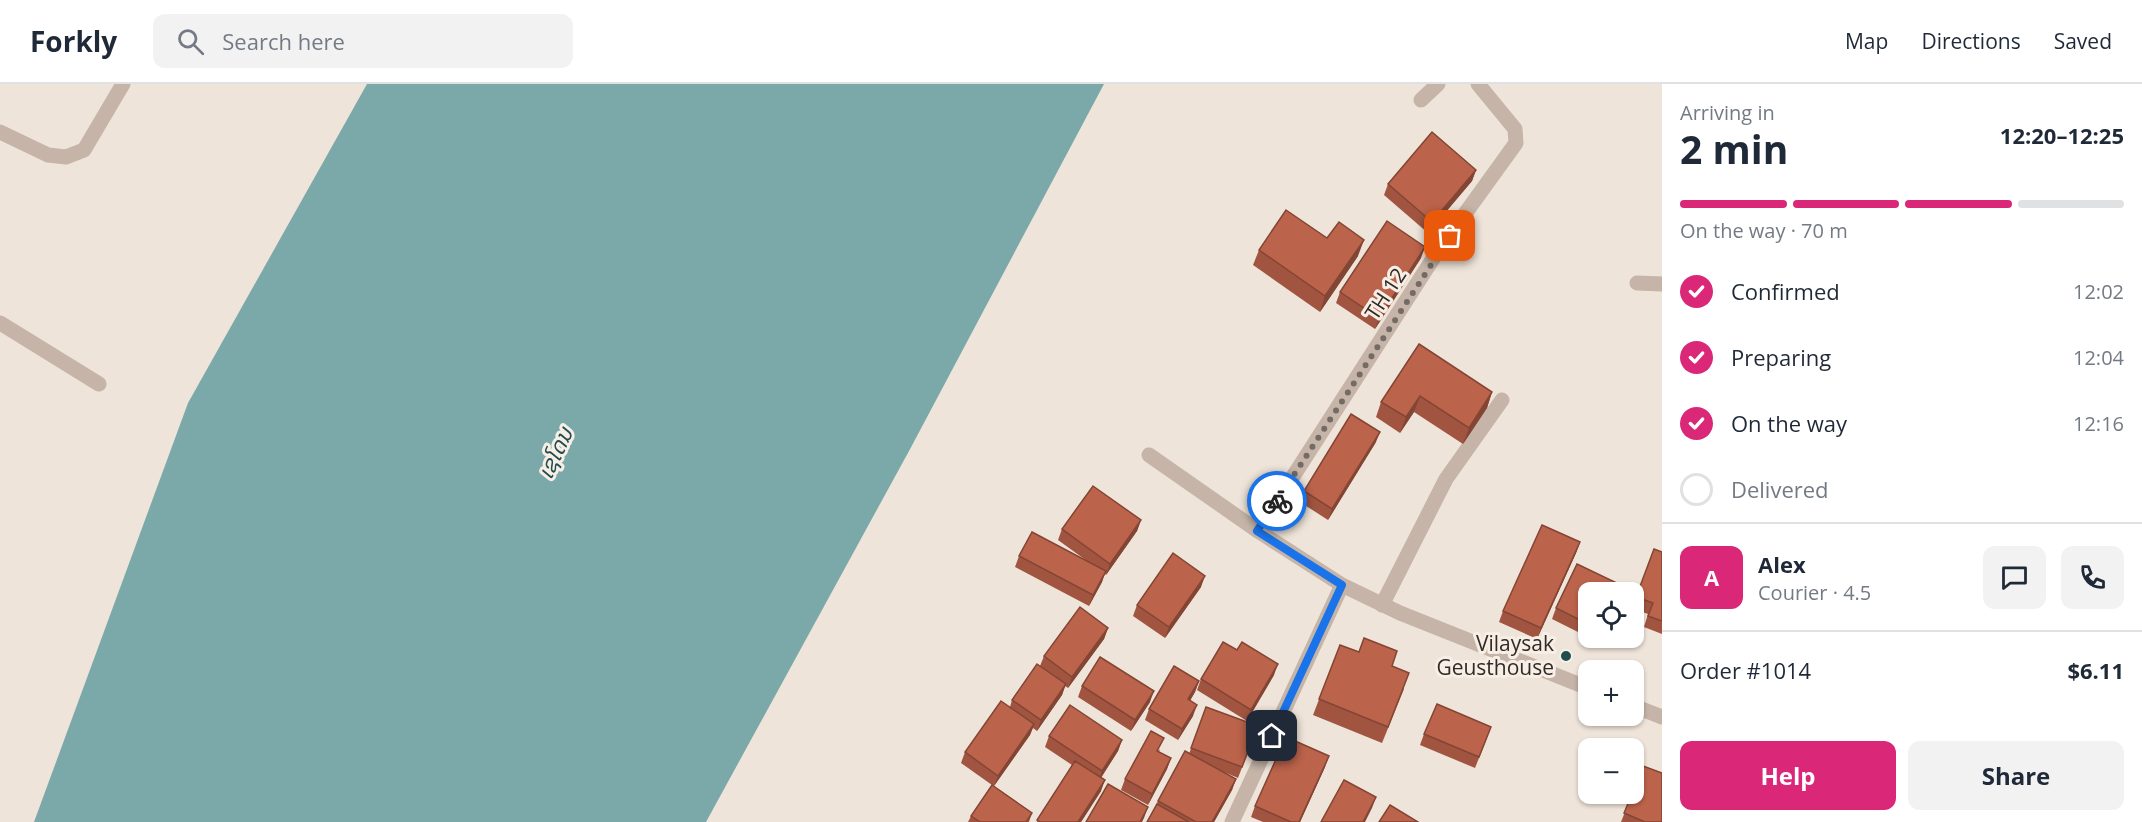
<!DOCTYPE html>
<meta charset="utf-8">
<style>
body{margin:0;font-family:"Open Sans","Noto Sans Lao",sans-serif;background:#f2f2f3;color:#1f2937;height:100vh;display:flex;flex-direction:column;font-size:22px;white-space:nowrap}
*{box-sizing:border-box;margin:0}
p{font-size:20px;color:#747a83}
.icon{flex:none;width:33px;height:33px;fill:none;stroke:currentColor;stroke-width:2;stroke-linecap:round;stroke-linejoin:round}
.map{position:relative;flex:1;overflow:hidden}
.sheet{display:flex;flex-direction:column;background:#fff;width:480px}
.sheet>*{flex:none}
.buttons{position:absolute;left:1578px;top:498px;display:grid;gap:12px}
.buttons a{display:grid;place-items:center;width:66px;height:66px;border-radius:12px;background:#fff;box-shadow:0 2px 4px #0004;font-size:30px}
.pin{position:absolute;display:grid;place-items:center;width:51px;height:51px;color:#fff;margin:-26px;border-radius:12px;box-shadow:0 3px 9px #0006}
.courier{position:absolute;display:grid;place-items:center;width:60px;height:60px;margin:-30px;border:4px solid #1a73e8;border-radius:50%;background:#fff;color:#222;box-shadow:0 2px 8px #0007}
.headline em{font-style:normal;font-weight:700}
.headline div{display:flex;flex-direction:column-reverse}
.headline{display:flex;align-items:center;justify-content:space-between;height:102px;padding:0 18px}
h1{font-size:39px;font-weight:700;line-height:45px}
.bar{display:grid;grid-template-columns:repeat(4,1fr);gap:9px 6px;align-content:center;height:72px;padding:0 18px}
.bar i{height:8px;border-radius:4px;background:#e0e1e3}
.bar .active{background:#db2777}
.bar p{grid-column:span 4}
.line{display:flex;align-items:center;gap:15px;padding:0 18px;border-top:2px solid #e0e1e3}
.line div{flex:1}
.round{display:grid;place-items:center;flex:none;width:63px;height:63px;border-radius:12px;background:#f2f2f3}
ol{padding:0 18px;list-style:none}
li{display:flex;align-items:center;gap:18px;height:66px}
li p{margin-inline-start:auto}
li .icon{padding:6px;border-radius:50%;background:#db2777;color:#fff;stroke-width:4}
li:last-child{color:#747a83}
li i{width:33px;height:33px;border:3px solid #e0e1e3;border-radius:50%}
.cta{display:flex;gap:12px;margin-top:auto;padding:12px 18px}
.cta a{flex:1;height:69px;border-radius:12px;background:#db2777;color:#fff;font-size:24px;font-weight:700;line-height:69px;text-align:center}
.cta a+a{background:#f2f2f3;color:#1f2937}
header{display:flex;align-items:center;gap:36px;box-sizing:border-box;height:84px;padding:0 30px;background:#fff;border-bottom:2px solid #e0e1e3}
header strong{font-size:28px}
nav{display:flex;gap:33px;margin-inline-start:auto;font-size:21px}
.search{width:420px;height:54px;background:#f2f2f3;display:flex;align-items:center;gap:15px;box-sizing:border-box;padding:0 21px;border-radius:12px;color:#747a83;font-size:22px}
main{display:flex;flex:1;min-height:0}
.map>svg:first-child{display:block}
.water{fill:#7ba8a9}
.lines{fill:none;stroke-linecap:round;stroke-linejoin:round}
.minor{stroke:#c5b4a7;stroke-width:15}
.wall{fill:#a15540}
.shaded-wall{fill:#834534}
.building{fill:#bb634b;stroke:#834534;stroke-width:1.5}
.done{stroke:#746b65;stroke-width:6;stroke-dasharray:0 10.8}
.route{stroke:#1a73e8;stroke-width:8}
.poi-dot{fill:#204e50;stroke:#f7eee5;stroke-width:2}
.labels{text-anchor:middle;stroke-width:6;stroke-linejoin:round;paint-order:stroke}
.street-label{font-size:21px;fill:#322a27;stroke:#f7eee5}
.poi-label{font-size:21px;fill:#322a27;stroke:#f7eee5;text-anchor:end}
.water-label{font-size:22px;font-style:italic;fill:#204e50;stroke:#f7eee5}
</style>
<header>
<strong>Forkly</strong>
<div class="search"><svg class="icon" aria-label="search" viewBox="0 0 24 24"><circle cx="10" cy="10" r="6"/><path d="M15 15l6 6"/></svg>Search here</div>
<nav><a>Map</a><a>Directions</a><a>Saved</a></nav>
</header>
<main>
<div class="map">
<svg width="1662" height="738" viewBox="0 0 1662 738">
<rect width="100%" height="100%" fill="#efe4d9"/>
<!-- water -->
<path class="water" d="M 367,0 L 1104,0 L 909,367 L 706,738 L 34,738 L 188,319 Z"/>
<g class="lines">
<!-- minor -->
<g class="minor">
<path d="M 1421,16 L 1438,0"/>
<path d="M 0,48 L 48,71 L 66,73 L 84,66 L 123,0"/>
<path d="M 1637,199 L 1662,200"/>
<path d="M 0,239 L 99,300"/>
<path d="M 1149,371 L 1258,447 L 1342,501 L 1400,529 L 1588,604"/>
<path d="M 1258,447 L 1436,170 L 1516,59 L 1515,45 L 1478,0"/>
<path d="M 1382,521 L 1446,395 L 1502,316"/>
<path d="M 1634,622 L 1662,633"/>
<path d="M 1232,738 L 1342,501"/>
</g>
</g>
<!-- wall -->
<g class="wall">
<path d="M 1476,86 L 1472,97 L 1428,149 L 1384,111 L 1388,100 Z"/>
<path d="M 1327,154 L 1358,172 L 1320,228 L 1253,181 L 1259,166 Z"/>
<path d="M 1421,174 L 1375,245 L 1336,219 L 1340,208 Z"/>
<path d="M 1419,260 L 1492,308 L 1487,324 L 1463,360 L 1414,328 L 1400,349 L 1376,333 L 1381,318 Z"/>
<path d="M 1376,358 L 1328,436 L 1300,418 L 1304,407 Z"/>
<path d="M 1141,436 L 1137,447 L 1106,491 L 1104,489 L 1102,498 L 1089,522 L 1015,483 L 1019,472 L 1087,477 L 1058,456 L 1062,445 Z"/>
<path d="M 1580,458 L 1576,469 L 1537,555 L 1499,538 L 1503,527 Z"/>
<path d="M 1654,465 L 1662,468 L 1662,550 L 1644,543 L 1648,530 L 1634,525 L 1634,520 Z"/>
<path d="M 1201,503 L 1165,554 L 1133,532 L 1137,521 Z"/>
<path d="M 1588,508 L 1588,553 L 1552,535 L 1556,524 Z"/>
<path d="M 1108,544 L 1104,555 L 1068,604 L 1065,602 L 1062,611 L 1037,647 L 1033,644 L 1030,651 L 994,702 L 1032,729 L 1029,738 L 968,738 L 971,732 L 992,701 L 961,679 L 965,668 L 1010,623 L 1012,616 L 1040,582 L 1044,572 Z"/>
<path d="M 1340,561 L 1392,582 L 1404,605 L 1382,659 L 1313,631 Z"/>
<path d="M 1274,591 L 1247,637 L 1197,606 L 1201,595 Z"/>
<path d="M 1199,597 L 1195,608 L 1190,617 L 1193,632 L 1178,656 L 1145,636 L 1149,625 Z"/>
<path d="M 1082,602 L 1150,618 L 1131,647 L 1078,613 Z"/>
<path d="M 1206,623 L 1258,642 L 1238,694 L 1224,688 L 1236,695 L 1232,706 L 1214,738 L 1147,738 L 1158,717 L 1189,670 Z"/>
<path d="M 1424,650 L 1487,654 L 1475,684 L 1420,661 Z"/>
<path d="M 1049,652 L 1122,656 L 1118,667 L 1101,694 L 1101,707 L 1081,738 L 1037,738 L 1072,681 L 1045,663 Z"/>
<path d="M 1160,665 L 1159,668 L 1171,674 L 1167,685 L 1148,721 L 1121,706 L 1125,695 Z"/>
<path d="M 1325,683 L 1300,738 L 1263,738 L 1251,733 L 1255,722 Z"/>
<path d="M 1632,710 L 1662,738 L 1621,738 Z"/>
</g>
<!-- shaded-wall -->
<g class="shaded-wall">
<path d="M 1476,86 L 1472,97 L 1428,149 L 1432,138 Z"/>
<path d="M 1364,156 L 1358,172 L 1320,228 L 1325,212 Z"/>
<path d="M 1425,163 L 1421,174 L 1375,245 L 1379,234 Z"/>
<path d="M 1492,308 L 1487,324 L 1463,360 L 1469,344 Z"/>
<path d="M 1420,312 L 1414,328 L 1400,349 L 1406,333 Z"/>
<path d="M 1380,348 L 1376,358 L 1328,436 L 1332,425 Z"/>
<path d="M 1141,436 L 1137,447 L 1106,491 L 1110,480 Z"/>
<path d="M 1580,458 L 1576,469 L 1537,555 L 1541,544 Z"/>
<path d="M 1106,487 L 1102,498 L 1089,522 L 1093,511 Z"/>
<path d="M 1205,492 L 1201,503 L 1165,554 L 1169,543 Z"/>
<path d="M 1108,544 L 1104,555 L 1068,604 L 1072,593 Z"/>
<path d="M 1278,580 L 1274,591 L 1247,637 L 1251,626 Z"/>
<path d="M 1199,597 L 1195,608 L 1184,626 L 1188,615 Z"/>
<path d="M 1066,600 L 1062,611 L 1037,647 L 1041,636 Z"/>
<path d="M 1154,607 L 1150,618 L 1131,647 L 1135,636 Z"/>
<path d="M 1197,621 L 1193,632 L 1178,656 L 1182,645 Z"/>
<path d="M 1034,640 L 1030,651 L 994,702 L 998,692 Z"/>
<path d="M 1122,656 L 1118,667 L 1098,698 L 1102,687 Z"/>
<path d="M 1329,672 L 1325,683 L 1300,738 L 1299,738 Z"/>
<path d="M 1171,674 L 1167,685 L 1148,721 L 1152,710 Z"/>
<path d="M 1236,695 L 1232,706 L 1214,738 L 1212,738 Z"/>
<path d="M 1105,696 L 1101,707 L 1081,738 L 1078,738 Z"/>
<path d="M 1376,713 L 1372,724 L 1365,738 L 1363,738 Z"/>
<path d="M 1148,723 L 1144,734 L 1142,738 L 1140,738 Z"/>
</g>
<!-- building -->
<g class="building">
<path d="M 1432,48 L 1476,86 L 1432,138 L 1388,100 Z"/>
<path d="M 1286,126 L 1327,154 L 1339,138 L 1364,156 L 1325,212 L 1259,166 Z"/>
<path d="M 1387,137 L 1425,163 L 1379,234 L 1340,208 Z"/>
<path d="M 1419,260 L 1492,308 L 1469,344 L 1420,312 L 1406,333 L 1381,318 Z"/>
<path d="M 1351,330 L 1380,348 L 1332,425 L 1304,407 Z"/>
<path d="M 1093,402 L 1141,436 L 1110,480 L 1062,445 Z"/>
<path d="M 1542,441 L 1580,458 L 1541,544 L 1503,527 Z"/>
<path d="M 1032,448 L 1106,487 L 1093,511 L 1019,472 Z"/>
<path d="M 1654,465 L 1662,468 L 1662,537 L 1648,532 L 1653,519 L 1636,513 Z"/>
<path d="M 1173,469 L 1205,492 L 1169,543 L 1137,521 Z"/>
<path d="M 1577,480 L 1619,500 L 1615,508 L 1588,508 L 1588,540 L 1556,524 Z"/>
<path d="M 1080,523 L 1108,544 L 1072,593 L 1044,572 Z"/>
<path d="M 1364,554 L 1397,567 L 1392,582 L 1409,589 L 1388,643 L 1319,615 L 1340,561 L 1359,568 Z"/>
<path d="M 1223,558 L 1237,566 L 1242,558 L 1278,580 L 1251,626 L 1201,595 Z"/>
<path d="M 1100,573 L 1154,607 L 1135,636 L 1082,602 Z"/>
<path d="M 1037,580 L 1066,600 L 1041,636 L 1012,616 Z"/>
<path d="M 1174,582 L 1199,597 L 1188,615 L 1197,621 L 1182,645 L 1149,625 Z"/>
<path d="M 1001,617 L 1034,640 L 998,692 L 965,668 Z"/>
<path d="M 1437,620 L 1491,643 L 1479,673 L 1424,650 Z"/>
<path d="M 1070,621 L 1122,656 L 1102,687 L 1049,652 Z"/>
<path d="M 1206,623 L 1258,642 L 1242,683 L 1191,664 Z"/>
<path d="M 1151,647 L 1164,654 L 1157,667 L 1171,674 L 1152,710 L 1125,695 Z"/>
<path d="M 1286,653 L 1329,672 L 1299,738 L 1291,738 L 1255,722 Z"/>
<path d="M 1185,667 L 1236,695 L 1212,738 L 1196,738 L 1158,717 Z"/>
<path d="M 1075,677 L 1105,696 L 1078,738 L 1040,738 L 1037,736 Z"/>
<path d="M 1643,682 L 1662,689 L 1662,738 L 1645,738 L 1624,729 L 1632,710 L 1634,710 L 1634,706 Z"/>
<path d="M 1344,696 L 1376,713 L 1363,738 L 1321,738 Z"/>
<path d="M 1108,700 L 1148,723 L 1140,738 L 1086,738 Z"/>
<path d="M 992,701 L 1032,729 L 1026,738 L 980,738 L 971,732 Z"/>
<path d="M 1157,720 L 1189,738 L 1147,738 Z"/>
<path d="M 1390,721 L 1418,738 L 1379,738 Z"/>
</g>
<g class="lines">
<!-- done -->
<path class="done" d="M 1277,417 L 1450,152"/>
<!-- route -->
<path class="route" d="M 1272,652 L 1342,501 L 1257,447 L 1277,417"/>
</g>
<!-- markers -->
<circle class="poi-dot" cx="1566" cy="572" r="6"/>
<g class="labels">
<!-- street labels -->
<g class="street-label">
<text transform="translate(1386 210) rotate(-57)" y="7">TH 12</text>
</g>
<!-- poi labels -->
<g class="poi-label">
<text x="1554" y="567">Vilaysak<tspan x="1554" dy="24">Geusthouse</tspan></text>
</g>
<!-- water labels -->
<g class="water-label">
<text transform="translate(555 369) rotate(-65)" y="8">ເຊໂດນ</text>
</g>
</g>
</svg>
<div class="buttons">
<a><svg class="icon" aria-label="locate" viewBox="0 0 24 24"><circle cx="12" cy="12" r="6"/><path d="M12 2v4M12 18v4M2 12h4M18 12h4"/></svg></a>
<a>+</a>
<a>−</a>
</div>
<div class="pin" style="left:1450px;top:152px;background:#ea580c"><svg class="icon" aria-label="bag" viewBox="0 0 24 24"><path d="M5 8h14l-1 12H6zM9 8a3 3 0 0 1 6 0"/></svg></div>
<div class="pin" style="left:1272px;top:652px;background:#1f2937"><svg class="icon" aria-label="home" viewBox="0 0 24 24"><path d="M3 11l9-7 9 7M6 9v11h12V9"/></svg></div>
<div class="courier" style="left:1277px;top:417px"><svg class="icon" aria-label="bike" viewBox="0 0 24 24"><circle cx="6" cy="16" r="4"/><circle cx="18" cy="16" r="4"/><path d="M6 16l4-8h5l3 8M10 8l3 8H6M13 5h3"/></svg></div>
</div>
<section class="sheet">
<div class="headline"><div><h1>2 min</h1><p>Arriving in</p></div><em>12:20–12:25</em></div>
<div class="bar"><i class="active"></i><i class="active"></i><i class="active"></i><i></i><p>On the way · 70 m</p></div>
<ol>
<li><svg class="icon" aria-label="check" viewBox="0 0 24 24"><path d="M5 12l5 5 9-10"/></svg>Confirmed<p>12:02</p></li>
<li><svg class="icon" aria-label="check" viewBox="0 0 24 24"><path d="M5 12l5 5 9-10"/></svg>Preparing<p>12:04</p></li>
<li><svg class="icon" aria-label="check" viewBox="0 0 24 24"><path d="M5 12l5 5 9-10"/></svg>On the way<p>12:16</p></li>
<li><i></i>Delivered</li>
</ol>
<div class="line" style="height:108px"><b class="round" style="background:#db2777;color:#fff">A</b><div><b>Alex</b><p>Courier · 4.5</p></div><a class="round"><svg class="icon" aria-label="chat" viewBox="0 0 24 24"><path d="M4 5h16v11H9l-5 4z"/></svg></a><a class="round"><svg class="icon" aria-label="phone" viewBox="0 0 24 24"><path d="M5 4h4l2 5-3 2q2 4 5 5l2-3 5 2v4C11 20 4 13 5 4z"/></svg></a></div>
<div class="line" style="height:78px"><div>Order #1014</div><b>$6.11</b></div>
<div class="cta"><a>Help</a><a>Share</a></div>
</section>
</main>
